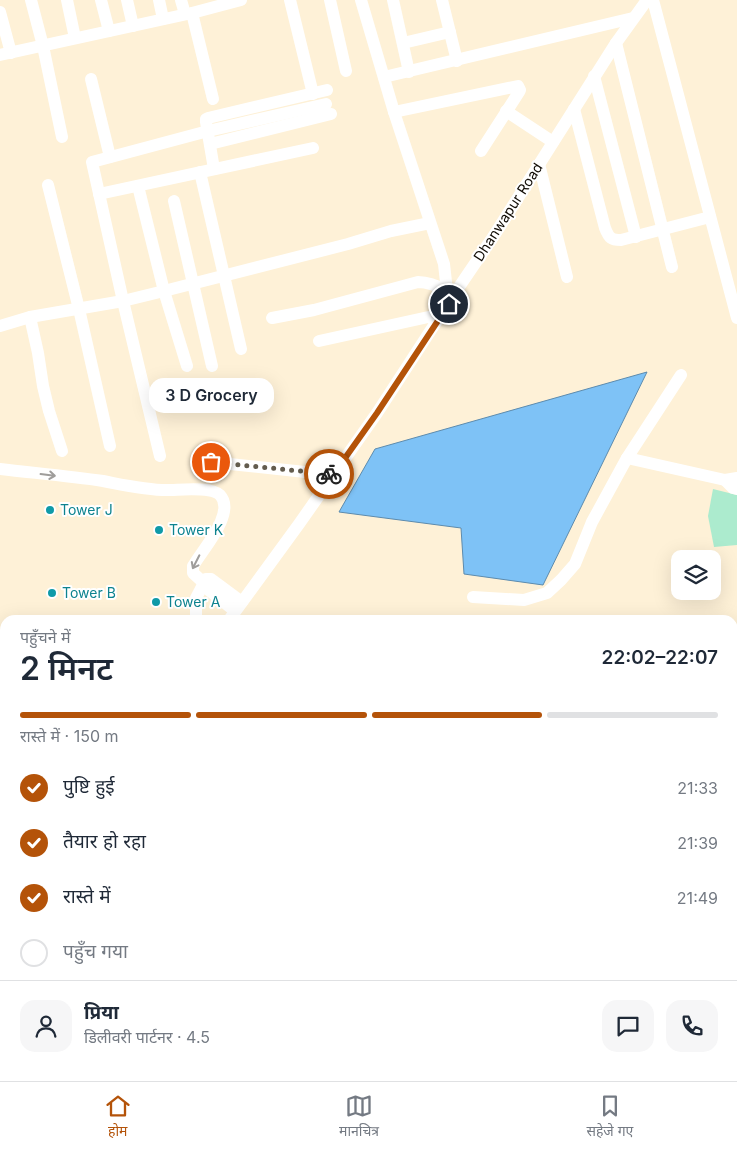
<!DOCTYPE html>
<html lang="hi">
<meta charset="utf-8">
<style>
body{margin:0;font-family:Inter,"Noto Sans Devanagari",sans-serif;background:#f6f6f7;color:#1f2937;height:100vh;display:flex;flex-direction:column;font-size:19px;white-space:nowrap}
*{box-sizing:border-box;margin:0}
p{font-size:16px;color:#747a83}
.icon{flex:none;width:28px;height:28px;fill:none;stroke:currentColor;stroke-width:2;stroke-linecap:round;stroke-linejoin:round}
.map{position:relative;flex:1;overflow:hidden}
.details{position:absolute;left:0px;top:615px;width:738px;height:466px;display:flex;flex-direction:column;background:#fff;border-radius:15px 15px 0 0;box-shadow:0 5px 20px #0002}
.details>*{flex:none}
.buttons{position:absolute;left:671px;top:550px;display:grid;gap:10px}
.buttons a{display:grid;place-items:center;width:50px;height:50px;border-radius:10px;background:#fff;box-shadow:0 5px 20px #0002;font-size:25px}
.pin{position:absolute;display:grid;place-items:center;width:42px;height:42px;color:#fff;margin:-21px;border:2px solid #fff;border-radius:50%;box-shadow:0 1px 5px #0007}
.courier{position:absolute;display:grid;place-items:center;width:50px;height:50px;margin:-25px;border:4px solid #b45309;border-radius:50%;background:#fff;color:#222;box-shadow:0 1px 6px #0007}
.bubble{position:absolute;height:35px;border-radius:15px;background:#fff;box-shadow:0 5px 20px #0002;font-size:16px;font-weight:600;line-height:35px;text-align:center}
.headline em{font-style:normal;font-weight:600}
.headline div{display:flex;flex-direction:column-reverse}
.headline{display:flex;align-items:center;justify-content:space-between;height:85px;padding:0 20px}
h1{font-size:32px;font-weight:600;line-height:38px}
.bar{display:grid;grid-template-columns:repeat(4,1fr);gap:8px 5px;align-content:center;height:60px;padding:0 20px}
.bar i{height:6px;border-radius:4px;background:#e0e1e3}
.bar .active{background:#b45309}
.bar p{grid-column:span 4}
.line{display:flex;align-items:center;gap:12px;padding:0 20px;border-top:1px solid #e0e1e3}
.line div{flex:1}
.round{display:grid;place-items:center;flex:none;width:52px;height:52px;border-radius:15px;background:#f6f6f7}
ol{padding:0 20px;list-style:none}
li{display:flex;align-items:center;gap:15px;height:55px}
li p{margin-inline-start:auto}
li .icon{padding:5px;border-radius:50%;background:#b45309;color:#fff;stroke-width:4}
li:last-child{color:#747a83}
li i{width:28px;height:28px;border:2px solid #e0e1e3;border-radius:50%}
.tab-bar{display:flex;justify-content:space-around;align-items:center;height:70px;border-top:1px solid #e0e1e3;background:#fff;font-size:14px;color:#747a83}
.tab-bar a{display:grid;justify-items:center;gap:2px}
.tab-bar .active{color:#b45309}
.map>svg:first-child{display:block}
.green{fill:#acebce}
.water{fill:#7ec2f6;stroke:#5d8bad}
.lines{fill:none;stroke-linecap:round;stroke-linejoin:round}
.minor{stroke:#fff;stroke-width:12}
.oneway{stroke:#9f9d9b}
.done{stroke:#635c4e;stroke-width:5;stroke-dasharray:0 9}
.route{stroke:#b45309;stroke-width:6}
.culture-dot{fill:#0f9aa8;stroke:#fff;stroke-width:2}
.labels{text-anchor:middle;stroke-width:4;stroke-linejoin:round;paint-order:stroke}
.street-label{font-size:14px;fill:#100b04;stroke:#fff}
.culture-label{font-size:14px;fill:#0d838f;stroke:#fff;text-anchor:start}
</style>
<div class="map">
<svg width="737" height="1081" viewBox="0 0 737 1081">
<rect width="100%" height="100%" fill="#fef1d7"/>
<!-- green -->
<path class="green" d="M 713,489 L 737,495 L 737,545 L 714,547 L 708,516 Z"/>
<!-- water -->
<path class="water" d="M 647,372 L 543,585 L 464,574 L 461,528 L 339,512 L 375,449 Z"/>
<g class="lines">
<!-- minor -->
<g class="minor">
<path d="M 31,0 L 43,46 L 62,137"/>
<path d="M 67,0 L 75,38"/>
<path d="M 101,0 L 109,31"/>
<path d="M 127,0 L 133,26"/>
<path d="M 159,0 L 163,19"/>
<path d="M 181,0 L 185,14"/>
<path d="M 290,0 L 313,94"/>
<path d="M 330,0 L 346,71"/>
<path d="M 361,0 L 394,112 L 444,264 L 447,291"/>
<path d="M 393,0 L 409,72"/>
<path d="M 442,0 L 457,61"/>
<path d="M 653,0 L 737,318"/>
<path d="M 0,12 L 11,53"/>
<path d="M 192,13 L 213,99"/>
<path d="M 403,43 L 450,32"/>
<path d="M 616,43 L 672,267"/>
<path d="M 0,55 L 192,13 L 241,0"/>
<path d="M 594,76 L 636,237"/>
<path d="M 384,77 L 633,18"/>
<path d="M 91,79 L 110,157"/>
<path d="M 574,109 L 605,228 C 609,238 611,240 621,240 L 710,217"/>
<path d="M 506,111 L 553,142"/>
<path d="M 394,112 L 518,86 L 520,90 L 519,92 L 481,151"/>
<path d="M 210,144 L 331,114"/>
<path d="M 539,164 L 567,277"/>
<path d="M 214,169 L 206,122 L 206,119 L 208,118 L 327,90"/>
<path d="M 200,172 L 241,349"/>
<path d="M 48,185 L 79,309 L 110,446"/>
<path d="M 138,186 L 164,291 L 187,366"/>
<path d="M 99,194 L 313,148"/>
<path d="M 174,201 L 212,366"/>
<path d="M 30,317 L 38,353 L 43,386 L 49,411 L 62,451"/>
<path d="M 272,318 L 314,310 L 418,282 C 431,282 440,288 452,293"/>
<path d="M 0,326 L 30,317 L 123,301 L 164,291 L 348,244 L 391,231 L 430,223"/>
<path d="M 319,341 L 442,314"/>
<path d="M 160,456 L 123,301 L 92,162 L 208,131 L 326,104"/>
<path d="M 627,458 L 725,480 L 737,478"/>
<path d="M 211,462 L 333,475"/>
<path d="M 0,469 C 34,473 69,476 103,481 C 124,485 146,490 167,490 C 180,490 211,486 220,495 C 236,512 204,548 195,563 L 193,566 L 193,573 L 204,583 L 205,587 L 235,611"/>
<path d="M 725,480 L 733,488 L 737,489"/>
<path d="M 473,597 L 524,600 L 547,593 L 561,580 L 575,564 L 592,522 L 627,458 L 681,375"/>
<path d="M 196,620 L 196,598 L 206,579 L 211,579 L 242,602"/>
<path d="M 229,620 L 299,524 L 377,413 L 457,290 L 495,234 L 616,43 L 647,0"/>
<path d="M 0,644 L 5,645"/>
<path d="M 0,806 L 5,806"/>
<path d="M 0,891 L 5,892"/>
<path d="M 0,955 L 5,947"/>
<path d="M 0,979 L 1,975 L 5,971"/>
<path d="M 0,999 L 5,1000"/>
<path d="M 0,1029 L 5,1030"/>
<path d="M 732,1043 L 737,1010"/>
<path d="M 314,1076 L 319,1077"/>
<path d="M 241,1081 L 242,1076"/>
<path d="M 268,1081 L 268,1076"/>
<path d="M 680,1081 L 681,1076"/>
<path d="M 727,1081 L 728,1076"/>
</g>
</g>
<!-- one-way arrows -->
<defs><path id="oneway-shaft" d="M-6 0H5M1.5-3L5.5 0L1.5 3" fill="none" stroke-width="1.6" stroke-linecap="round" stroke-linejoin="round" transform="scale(1.25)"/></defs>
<g class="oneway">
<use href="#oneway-shaft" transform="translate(48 475) rotate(7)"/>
<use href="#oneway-shaft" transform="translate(196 562) rotate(117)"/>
</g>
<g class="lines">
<!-- done -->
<path class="done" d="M 211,462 L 329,474"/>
<!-- route -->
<path class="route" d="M 329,474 L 333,475 L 377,413 L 449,304"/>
</g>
<!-- markers -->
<g class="culture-dot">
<circle cx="50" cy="510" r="5"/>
<circle cx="159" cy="530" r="5"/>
<circle cx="52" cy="593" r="5"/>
<circle cx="156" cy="602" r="5"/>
</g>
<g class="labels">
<!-- street labels -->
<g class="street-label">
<text transform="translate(508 212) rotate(-57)" y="5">Dhanwapur Road</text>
</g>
<!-- culture labels -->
<g class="culture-label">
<text x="60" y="515">Tower J</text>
<text x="169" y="535">Tower K</text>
<text x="62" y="598">Tower B</text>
<text x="166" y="607">Tower A</text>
</g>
</g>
</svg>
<div class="buttons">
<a><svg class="icon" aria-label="layers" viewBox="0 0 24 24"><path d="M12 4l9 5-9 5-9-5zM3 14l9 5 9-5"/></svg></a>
</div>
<div class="pin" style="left:211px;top:462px;background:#ea580c"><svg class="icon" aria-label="bag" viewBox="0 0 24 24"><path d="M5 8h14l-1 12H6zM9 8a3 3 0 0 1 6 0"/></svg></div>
<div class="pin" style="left:449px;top:304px;background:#1f2937"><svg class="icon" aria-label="home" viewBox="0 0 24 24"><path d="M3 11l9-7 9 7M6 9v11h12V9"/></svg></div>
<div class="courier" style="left:329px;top:474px"><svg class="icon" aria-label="bike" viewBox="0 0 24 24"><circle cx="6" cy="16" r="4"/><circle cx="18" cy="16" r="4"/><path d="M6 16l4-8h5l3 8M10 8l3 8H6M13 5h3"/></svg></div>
<div class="bubble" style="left:149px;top:378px;width:125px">3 D Grocery</div>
<section class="details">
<div class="headline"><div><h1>2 मिनट</h1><p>पहुँचने में</p></div><em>22:02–22:07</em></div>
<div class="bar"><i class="active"></i><i class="active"></i><i class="active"></i><i></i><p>रास्ते में · 150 m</p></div>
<ol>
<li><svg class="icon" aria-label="check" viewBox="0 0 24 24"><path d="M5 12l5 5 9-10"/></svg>पुष्टि हुई<p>21:33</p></li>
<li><svg class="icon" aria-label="check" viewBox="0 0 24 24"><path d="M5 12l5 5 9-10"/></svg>तैयार हो रहा<p>21:39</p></li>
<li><svg class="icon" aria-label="check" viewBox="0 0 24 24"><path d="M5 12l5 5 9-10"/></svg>रास्ते में<p>21:49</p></li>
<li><i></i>पहुँच गया</li>
</ol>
<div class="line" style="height:90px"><a class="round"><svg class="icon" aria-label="person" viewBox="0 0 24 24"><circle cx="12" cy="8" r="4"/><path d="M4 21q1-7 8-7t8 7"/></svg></a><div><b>प्रिया</b><p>डिलीवरी पार्टनर · 4.5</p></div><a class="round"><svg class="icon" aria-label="chat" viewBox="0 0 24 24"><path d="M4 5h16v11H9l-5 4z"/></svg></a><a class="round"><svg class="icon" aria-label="phone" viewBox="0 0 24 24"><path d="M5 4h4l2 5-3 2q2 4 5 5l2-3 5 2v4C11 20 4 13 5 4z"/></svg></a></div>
</section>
</div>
<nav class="tab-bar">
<a class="active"><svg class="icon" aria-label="home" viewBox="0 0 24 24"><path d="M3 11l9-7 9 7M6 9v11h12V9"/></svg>होम</a>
<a><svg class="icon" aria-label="map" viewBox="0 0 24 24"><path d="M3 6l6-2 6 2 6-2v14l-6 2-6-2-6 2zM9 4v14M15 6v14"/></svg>मानचित्र</a>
<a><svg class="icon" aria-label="saved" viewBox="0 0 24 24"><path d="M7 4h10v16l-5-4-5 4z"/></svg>सहेजे गए</a>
</nav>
